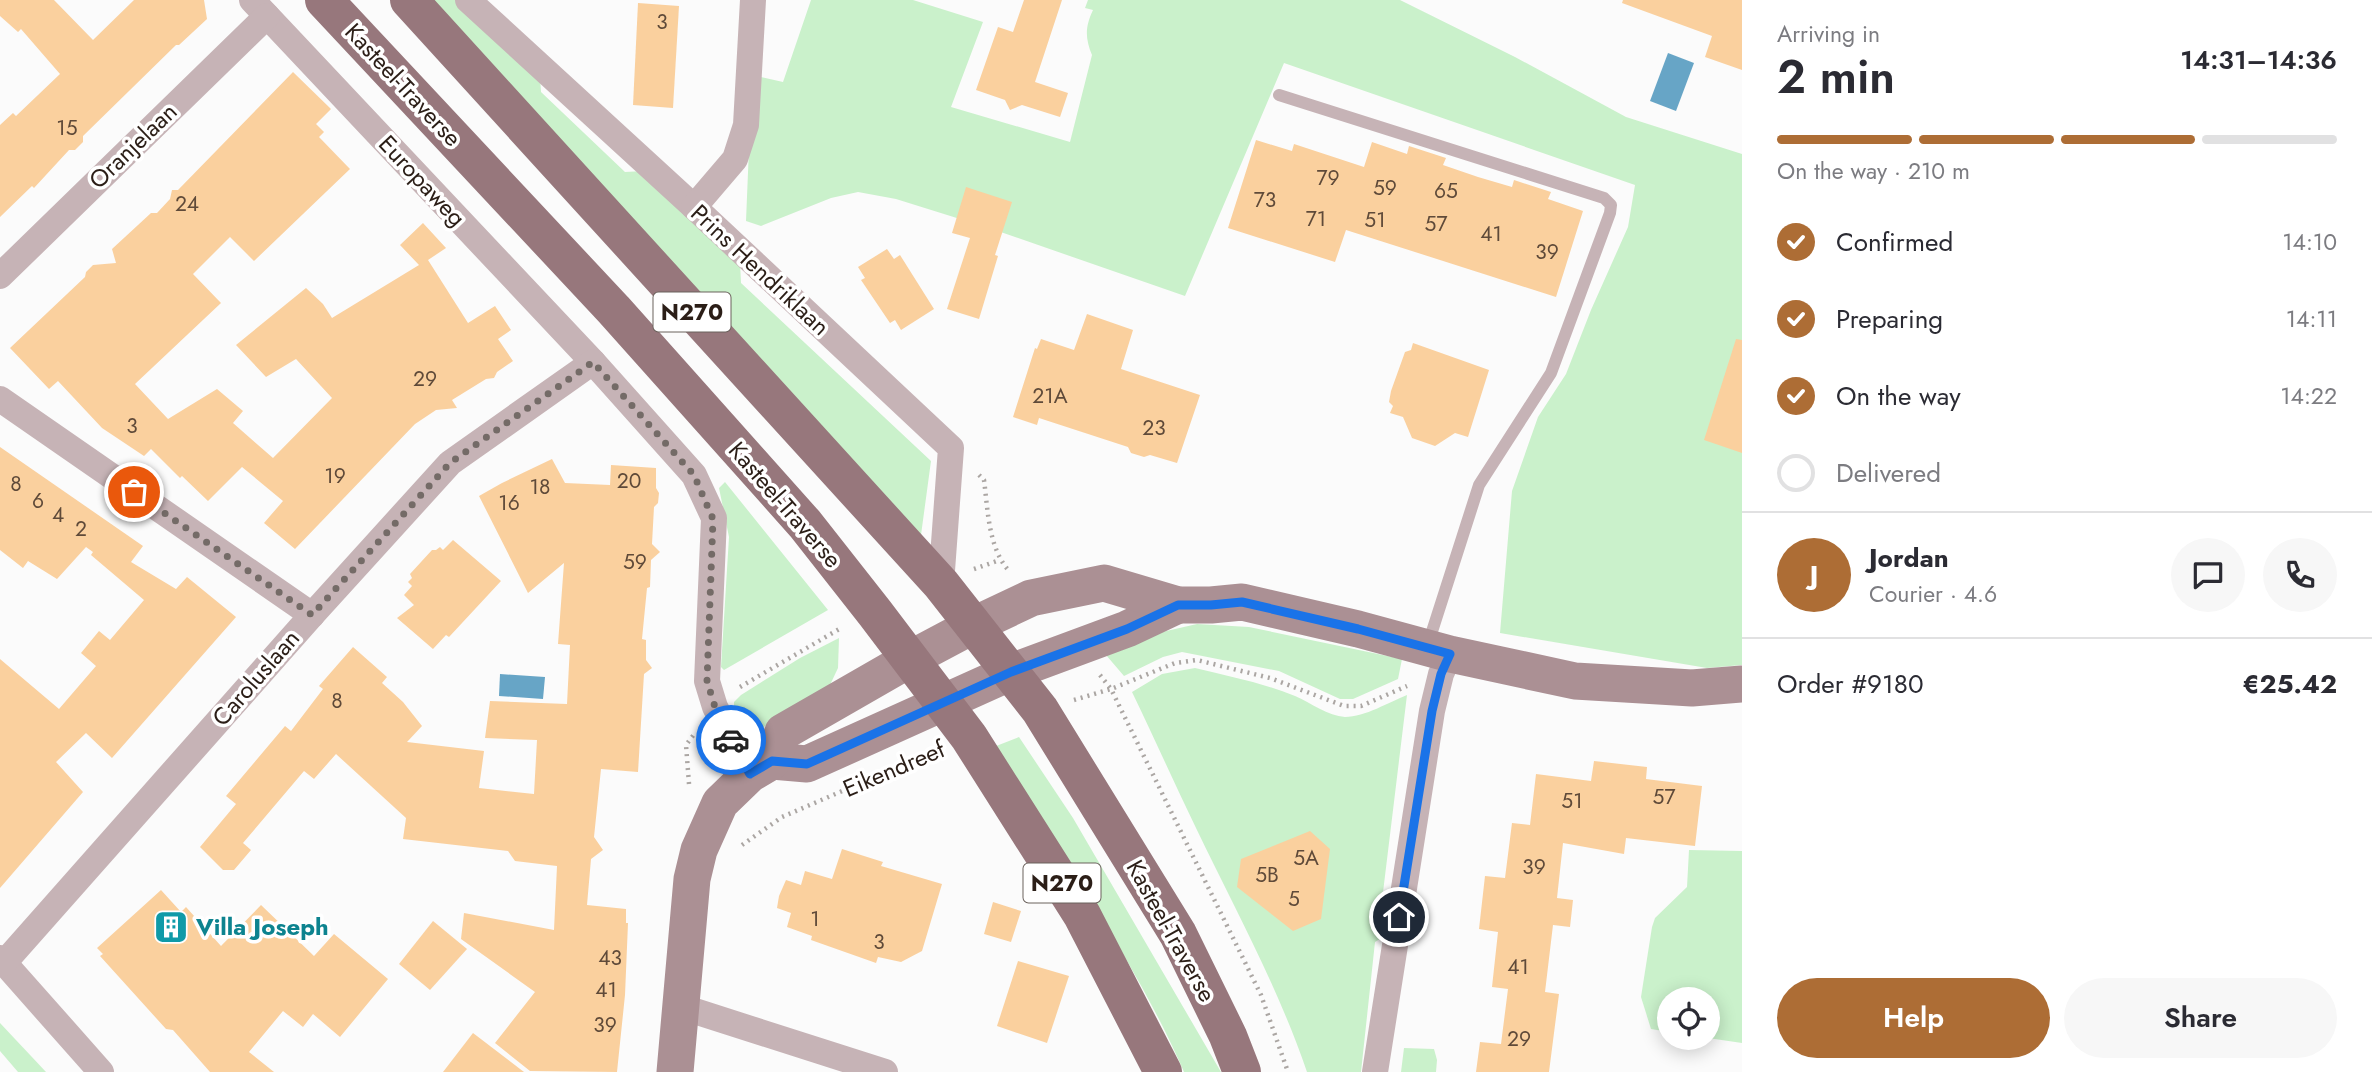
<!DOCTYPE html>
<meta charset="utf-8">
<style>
body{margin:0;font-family:Jost,sans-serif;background:#f7f7f7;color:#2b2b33;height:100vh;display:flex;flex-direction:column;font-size:26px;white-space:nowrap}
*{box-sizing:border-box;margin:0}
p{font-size:23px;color:#7c7c81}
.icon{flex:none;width:38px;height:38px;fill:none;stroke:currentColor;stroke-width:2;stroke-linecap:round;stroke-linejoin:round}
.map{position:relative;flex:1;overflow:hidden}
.details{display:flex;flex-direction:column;background:#fff;width:630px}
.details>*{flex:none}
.tools{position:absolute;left:1657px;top:987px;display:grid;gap:14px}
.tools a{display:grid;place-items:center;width:63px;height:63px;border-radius:50%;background:#fff;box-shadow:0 4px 18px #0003;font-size:35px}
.pin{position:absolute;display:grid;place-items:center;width:60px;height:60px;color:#fff;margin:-30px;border:4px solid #fff;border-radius:50%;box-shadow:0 2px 7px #0007}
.courier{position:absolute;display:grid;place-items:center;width:70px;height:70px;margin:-35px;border:5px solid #1a73e8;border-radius:50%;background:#fff;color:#222;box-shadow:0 2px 9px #0007}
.headline em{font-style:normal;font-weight:600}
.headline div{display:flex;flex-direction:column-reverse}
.headline{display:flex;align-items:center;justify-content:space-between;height:119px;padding:0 35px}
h1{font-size:46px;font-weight:600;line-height:52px}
.bar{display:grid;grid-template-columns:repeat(4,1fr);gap:10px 7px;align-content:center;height:84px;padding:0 35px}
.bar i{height:9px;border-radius:5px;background:#e1e1e2}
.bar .selected{background:#ad6d35}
.bar p{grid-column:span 4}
.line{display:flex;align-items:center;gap:18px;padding:0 35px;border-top:2px solid #e1e1e2}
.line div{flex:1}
.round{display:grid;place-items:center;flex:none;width:74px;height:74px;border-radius:37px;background:#f7f7f7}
ol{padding:0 35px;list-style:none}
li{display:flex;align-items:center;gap:21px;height:77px}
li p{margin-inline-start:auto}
li .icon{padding:7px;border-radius:50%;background:#ad6d35;color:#fff;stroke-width:4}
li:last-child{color:#7c7c81}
li i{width:38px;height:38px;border:4px solid #e1e1e2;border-radius:50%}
.button{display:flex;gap:14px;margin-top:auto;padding:14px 35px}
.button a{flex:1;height:80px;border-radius:42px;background:#ad6d35;color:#fff;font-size:28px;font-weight:600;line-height:80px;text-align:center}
.button a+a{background:#f7f7f7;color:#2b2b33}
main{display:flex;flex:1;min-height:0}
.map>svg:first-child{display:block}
.green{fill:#caf1cb}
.water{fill:#67a5c6}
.building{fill:#fad09e}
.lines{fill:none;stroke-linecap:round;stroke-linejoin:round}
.path{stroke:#aba6a3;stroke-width:4.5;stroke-dasharray:2 5;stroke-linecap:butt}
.lane{stroke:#c6b3b6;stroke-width:12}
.street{stroke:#c6b3b6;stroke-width:26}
.secondary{stroke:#ab9094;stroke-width:37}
.primary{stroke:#97777c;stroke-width:38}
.done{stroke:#746b67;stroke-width:7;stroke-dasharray:0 12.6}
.route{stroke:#1a73e8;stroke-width:9}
.labels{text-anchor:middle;stroke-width:7;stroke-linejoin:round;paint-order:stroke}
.number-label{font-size:21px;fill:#5f4a39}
.shield{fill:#fff;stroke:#6b625d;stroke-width:2}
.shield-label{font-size:23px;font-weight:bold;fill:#2b1e17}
.street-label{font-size:24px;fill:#2b1e17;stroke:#fff}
.culture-label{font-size:24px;font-weight:bold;fill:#0d838f;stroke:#fff;text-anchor:start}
</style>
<main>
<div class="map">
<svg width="1742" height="1072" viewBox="0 0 1742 1072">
<rect width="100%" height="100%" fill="#fbfbfb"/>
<!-- green -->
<g class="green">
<path d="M 422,0 L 457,0 L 540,77 L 541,92 L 625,172 L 644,171 L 740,262 L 741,283 L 931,461 L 921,535 Z"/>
<path d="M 811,0 L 913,0 L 983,22 L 951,107 L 1070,142 L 1092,55 C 1085,38 1085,27 1093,10 L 1085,8 L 1088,0 L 1400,0 L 1515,57 L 1626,117 L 1742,154 L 1742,665 L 1707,668 L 1500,633 L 1512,491 L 1538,417 L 1566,374 L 1591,310 L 1628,227 L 1635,185 L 1284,63 L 1185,296 L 992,229 L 896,199 L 858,192 L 831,198 L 761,226 L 746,221 L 752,75 L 783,82 Z"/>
<path d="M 725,482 L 828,610 L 724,670 L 721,667 L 729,537 L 719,488 Z"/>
<path d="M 1197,624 L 1249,627 L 1402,659 L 1398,679 L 1353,699 L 1340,699 L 1279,671 L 1182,652 L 1163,657 L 1124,676 L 1106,655 L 1140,637 Z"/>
<path d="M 839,638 L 838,668 L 830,685 L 759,730 L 748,729 L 734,710 L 734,702 L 741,695 L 800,658 Z"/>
<path d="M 1195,668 C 1228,676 1263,683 1295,696 C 1311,703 1328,716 1345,717 C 1365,717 1389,702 1407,695 L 1380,917 L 1388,929 L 1388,934 L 1375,942 L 1361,1072 L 1307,1072 C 1278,987 1235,909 1196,828 C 1174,783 1154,737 1132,692 L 1162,674 Z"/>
<path d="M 1019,737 L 1073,818 L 1221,1072 L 1184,1072 C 1134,957 1058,853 991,748 Z"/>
<path d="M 1689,850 L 1742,851 L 1742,1043 L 1708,1038 L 1708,999 L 1670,999 L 1669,1032 L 1651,1029 L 1641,997 L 1652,927 L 1655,918 L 1687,887 Z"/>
<path d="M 0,1023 L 46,1072 L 18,1072 L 0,1051 Z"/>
<path d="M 1404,1048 L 1434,1049 L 1437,1060 L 1436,1072 L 1401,1072 Z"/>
</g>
<!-- water -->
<g class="water">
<path d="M 1668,53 L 1694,63 L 1676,111 L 1650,101 Z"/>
<path d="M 500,674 L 545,677 L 543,699 L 499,696 Z"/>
</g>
<!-- building -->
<g class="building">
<path d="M 0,0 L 54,0 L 93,40 L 134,0 L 204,0 L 207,19 L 179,45 L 176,45 L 83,136 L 83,142 L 75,150 L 69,150 L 34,188 L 32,186 L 0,217 L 0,125 L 13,113 L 16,116 L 60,74 L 21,29 L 18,32 L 0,16 Z"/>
<path d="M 1024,0 L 1062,0 L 1035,82 L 1068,93 L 1060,117 L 1022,105 L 1010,110 L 1005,100 L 976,90 L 998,27 L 1013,32 Z"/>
<path d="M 1623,0 L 1742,0 L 1742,70 L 1705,57 L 1712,36 L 1622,3 Z"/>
<path d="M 638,3 L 679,6 L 673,108 L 633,105 Z"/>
<path d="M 293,72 L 331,109 L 316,124 L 324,132 L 319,137 L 350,169 L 254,261 L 230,237 L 193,274 L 221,303 L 135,384 L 168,419 L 217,389 L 243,411 L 233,423 L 273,458 L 332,398 L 296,359 L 266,377 L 236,345 L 306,288 L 323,304 L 332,318 L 419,265 L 400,245 L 423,223 L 446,248 L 428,260 L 468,323 L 495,306 L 511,330 L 498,339 L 513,361 L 497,372 L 494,378 L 486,379 L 452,400 L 457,408 L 436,410 L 415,424 L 295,549 L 264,523 L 283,501 L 242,467 L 208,501 L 182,476 L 180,478 L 151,449 L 144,456 L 102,428 L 58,381 L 49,389 L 10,348 L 85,277 L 86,272 L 93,265 L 116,263 L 112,249 L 151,213 L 157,213 L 170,199 L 172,190 L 178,190 Z"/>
<path d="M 1256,140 L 1292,151 L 1294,144 L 1364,167 L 1372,142 L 1407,154 L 1409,146 L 1446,158 L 1443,165 L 1478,177 L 1512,187 L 1514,180 L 1551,192 L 1548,199 L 1583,211 L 1556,297 L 1346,230 L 1335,262 L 1228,228 Z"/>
<path d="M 966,187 L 1012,202 L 995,255 L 998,256 L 979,319 L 947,309 L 970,238 L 952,233 Z"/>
<path d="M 887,249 L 894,259 L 900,255 L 934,309 L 901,330 L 895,320 L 890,323 L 861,280 L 865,278 L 858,267 Z"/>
<path d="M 1087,314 L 1133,330 L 1121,369 L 1200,395 L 1177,463 L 1150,455 L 1144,457 L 1131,453 L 1128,447 L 1039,418 L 1037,425 L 1013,417 L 1035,348 L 1037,349 L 1041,339 L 1074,350 Z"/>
<path d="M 1736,339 L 1742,340 L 1742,453 L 1704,440 Z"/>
<path d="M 1413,343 L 1489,370 L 1468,437 L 1455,433 L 1435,446 L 1412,438 L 1403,417 L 1390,413 L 1393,406 L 1389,402 L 1391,391 L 1405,352 L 1411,350 Z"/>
<path d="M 0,447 L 143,546 L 131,562 L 176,589 L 187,577 L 236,617 L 112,758 L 86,733 L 56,762 L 83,792 L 0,888 L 0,659 L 59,709 L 96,666 L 81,653 L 99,631 L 110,640 L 144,600 L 91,555 L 93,552 L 86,547 L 57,579 L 28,561 L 23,568 L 0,550 Z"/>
<path d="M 552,459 L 565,483 L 610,485 L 611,465 L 656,468 L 656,488 L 659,493 L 658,503 L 654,507 L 652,544 L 660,552 L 651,560 L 650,587 L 647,588 L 642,639 L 646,640 L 646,660 L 652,668 L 644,674 L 638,772 L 601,769 L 594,837 L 603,850 L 591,859 L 587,905 L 626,909 L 626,923 L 628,923 L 625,995 L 617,1072 L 530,1071 L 495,1043 L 535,992 L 461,939 L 464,913 L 554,930 L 557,866 L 515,861 L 508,851 L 403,839 L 406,818 L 336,754 L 314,779 L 304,771 L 243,843 L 251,850 L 234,870 L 223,870 L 200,847 L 236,804 L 226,796 L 285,726 L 291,731 L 323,689 L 319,686 L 353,647 L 387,677 L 382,683 L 403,702 L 422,726 L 407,742 L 484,751 L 479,788 L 534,794 L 537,740 L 485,738 L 490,701 L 567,704 L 570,645 L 558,644 L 564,563 L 528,593 L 479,496 L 502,483 Z"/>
<path d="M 453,540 L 501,581 L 449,637 L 446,635 L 433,649 L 397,618 L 414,605 L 404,595 L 412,586 L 408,582 L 412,578 L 410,574 L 432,550 L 436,550 L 440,547 L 443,550 Z"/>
<path d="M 1594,761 L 1647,767 L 1646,779 L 1702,786 L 1695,846 L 1626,838 L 1624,854 L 1563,843 L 1557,898 L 1573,900 L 1570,927 L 1553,925 L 1545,992 L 1559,994 L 1549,1072 L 1476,1072 L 1480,1042 L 1501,1044 L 1508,989 L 1492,987 L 1498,932 L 1479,929 L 1485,876 L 1505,878 L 1512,823 L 1530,825 L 1536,774 L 1591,781 Z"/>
<path d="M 1310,831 L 1330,849 L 1321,919 L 1293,931 L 1237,887 L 1241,859 Z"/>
<path d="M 842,849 L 883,862 L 881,866 L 942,884 L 922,951 L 901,962 L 878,957 L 876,963 L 811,940 L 812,936 L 787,927 L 791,913 L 777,908 L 779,896 L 786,880 L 801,885 L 805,871 L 832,879 Z"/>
<path d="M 161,890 L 181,912 L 186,907 L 221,946 L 261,905 L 314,956 L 334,934 L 388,979 L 340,1037 L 313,1014 L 303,1027 L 283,1011 L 249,1052 L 274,1072 L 210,1072 L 173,1030 L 166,1029 L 100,956 L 103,954 L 97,948 Z"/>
<path d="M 993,902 L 1021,911 L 1011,942 L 984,934 Z"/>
<path d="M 433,921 L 467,949 L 430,990 L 399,964 Z"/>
<path d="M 1018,961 L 1069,976 L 1047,1043 L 997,1026 Z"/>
<path d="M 473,1033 L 524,1072 L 443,1072 Z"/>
</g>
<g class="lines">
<!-- path -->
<g class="path">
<path d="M 979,475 L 984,480 C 988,510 988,547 1009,571"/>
<path d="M 974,569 L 1000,560"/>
<path d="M 1100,675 L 1111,689 L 1175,663 L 1197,660 L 1270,678 L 1344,706 L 1361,706 L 1407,686"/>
<path d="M 740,687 L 841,628"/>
<path d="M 1074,700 L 1111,689 L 1261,995 L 1288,1072"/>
<path d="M 689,784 L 686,745 L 695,733"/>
<path d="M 742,845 L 782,817 L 935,751"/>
</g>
<!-- lane -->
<path class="lane" d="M 1279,95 L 1604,198 L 1611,205 L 1610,213 L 1551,373 L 1479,485 L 1428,644"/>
<!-- street -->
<g class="street">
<path d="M 252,0 L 593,362 L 694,475 L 714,518 L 707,681 L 715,707 L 750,774"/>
<path d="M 468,0 L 694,207 L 951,448 L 941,584"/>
<path d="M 694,207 L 735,159 L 746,125 L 753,0"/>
<path d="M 0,276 L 267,16"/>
<path d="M 0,399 L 312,615"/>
<path d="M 0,958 L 101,1072"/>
<path d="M 4,963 L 312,615 L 450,463 L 593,362"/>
<path d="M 679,1006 L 885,1072"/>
<path d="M 1375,1072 L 1432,711 L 1441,674 L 1450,654"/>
</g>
<!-- secondary -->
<g class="secondary">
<path d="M 772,761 L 807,764 L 1011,672 L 1127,629 L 1178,605"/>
<path d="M 675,1072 L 692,879 L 699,850 L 720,803 L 750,774 L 772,761 L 783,732 L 910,659 L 974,625 L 1031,598 L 1104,583 L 1178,605 L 1211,605 L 1242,602 L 1358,629 L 1450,654 L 1575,681 L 1692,688 L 1742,684"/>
</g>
<!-- primary -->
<g class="primary">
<path d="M 324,0 L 614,310 L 805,524 L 875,613 L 969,737 L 1082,915 L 1163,1072"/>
<path d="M 409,0 L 941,584 L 1040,710 L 1178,934 L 1228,1036 L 1242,1072"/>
</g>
</g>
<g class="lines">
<!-- done -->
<path class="done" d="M 134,492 L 312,615 L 450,463 L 593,362 L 694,475 L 713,519 L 707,681 L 715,707 L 731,740"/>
<!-- route -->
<path class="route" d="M 731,740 L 750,774 L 772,761 L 807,764 L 1011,672 L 1127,629 L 1178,605 L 1211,605 L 1242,602 L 1358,629 L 1450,654 L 1441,674 L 1432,711 L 1399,917"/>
</g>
<!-- icons -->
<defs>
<g id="building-square" transform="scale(1.75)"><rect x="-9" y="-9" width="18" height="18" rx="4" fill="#0f9aa8" stroke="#fff"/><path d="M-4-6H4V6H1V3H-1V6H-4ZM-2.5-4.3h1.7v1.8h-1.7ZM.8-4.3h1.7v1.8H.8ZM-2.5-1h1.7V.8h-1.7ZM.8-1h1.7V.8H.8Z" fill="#fff"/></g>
</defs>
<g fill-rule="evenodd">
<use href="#building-square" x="171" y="927"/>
</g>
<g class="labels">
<!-- number labels -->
<g class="number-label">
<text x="662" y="29">3</text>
<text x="67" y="135">15</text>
<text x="1328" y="185">79</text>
<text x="1385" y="195">59</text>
<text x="1446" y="198">65</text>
<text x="1265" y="207">73</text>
<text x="187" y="211">24</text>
<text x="1316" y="226">71</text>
<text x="1375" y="227">51</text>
<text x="1436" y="231">57</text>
<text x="1491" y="241">41</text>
<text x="1547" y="259">39</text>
<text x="425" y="386">29</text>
<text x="1050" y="403">21A</text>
<text x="132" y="433">3</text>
<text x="1154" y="435">23</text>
<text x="335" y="483">19</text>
<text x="629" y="488">20</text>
<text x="16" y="491">8</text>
<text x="540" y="494">18</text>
<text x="38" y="508">6</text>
<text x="509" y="510">16</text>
<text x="58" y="522">4</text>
<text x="81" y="536">2</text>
<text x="635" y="569">59</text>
<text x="337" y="708">8</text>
<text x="1664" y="804">57</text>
<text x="1572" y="808">51</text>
<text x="1306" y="865">5A</text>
<text x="1534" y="874">39</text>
<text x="1267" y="882">5B</text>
<text x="1294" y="906">5</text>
<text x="815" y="926">1</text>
<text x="879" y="949">3</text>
<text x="610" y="965">43</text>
<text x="1518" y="974">41</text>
<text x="606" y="997">41</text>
<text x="605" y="1032">39</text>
<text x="1519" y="1046">29</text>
</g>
<!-- shield labels -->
<g class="shield">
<rect x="653.5" y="292.5" width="77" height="39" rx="5"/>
<rect x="1023.5" y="863.5" width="77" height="39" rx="5"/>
</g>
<g class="shield-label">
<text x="692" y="320">N270</text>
<text x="1062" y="891">N270</text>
</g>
<!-- street labels -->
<g class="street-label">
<text transform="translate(403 85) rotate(47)" y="8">Kasteel-Traverse</text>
<text transform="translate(133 146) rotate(-44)" y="8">Oranjelaan</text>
<text transform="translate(422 181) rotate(47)" y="8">Europaweg</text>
<text transform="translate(760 270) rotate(43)" y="8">Prins Hendriklaan</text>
<text transform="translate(785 505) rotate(49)" y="8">Kasteel-Traverse</text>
<text transform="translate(256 678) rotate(-49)" y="8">Caroluslaan</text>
<text transform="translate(894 769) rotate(-23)" y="8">Eikendreef</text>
<text transform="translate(1171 931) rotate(61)" y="8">Kasteel-Traverse</text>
</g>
<!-- culture labels -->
<g class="culture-label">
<text x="196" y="935">Villa Joseph</text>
</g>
</g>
</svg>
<div class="tools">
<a><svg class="icon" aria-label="locate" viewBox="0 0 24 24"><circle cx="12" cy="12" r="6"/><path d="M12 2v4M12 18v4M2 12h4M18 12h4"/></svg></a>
</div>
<div class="pin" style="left:134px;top:492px;background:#ea580c"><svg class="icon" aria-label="bag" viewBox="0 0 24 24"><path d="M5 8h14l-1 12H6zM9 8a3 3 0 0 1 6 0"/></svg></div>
<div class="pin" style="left:1399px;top:917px;background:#1f2937"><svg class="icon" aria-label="home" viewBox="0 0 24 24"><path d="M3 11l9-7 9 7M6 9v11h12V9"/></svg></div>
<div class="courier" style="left:731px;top:740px"><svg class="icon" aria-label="car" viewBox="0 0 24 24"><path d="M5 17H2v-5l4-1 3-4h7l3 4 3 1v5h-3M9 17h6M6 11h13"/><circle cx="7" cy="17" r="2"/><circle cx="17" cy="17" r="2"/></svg></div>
</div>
<section class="details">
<div class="headline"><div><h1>2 min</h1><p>Arriving in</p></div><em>14:31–14:36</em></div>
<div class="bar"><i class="selected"></i><i class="selected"></i><i class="selected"></i><i></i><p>On the way · 210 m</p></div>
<ol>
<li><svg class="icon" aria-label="check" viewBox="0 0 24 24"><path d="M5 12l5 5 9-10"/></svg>Confirmed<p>14:10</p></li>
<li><svg class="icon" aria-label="check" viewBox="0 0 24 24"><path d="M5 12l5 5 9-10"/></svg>Preparing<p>14:11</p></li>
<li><svg class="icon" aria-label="check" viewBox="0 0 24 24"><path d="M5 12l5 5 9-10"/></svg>On the way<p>14:22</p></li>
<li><i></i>Delivered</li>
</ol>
<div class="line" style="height:126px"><b class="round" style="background:#ad6d35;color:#fff">J</b><div><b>Jordan</b><p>Courier · 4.6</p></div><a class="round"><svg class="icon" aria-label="chat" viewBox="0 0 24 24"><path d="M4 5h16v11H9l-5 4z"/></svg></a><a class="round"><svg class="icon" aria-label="phone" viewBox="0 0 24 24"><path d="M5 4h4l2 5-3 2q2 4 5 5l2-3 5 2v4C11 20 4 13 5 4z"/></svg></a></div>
<div class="line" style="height:91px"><div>Order #9180</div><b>€25.42</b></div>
<div class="button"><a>Help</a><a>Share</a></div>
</section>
</main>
